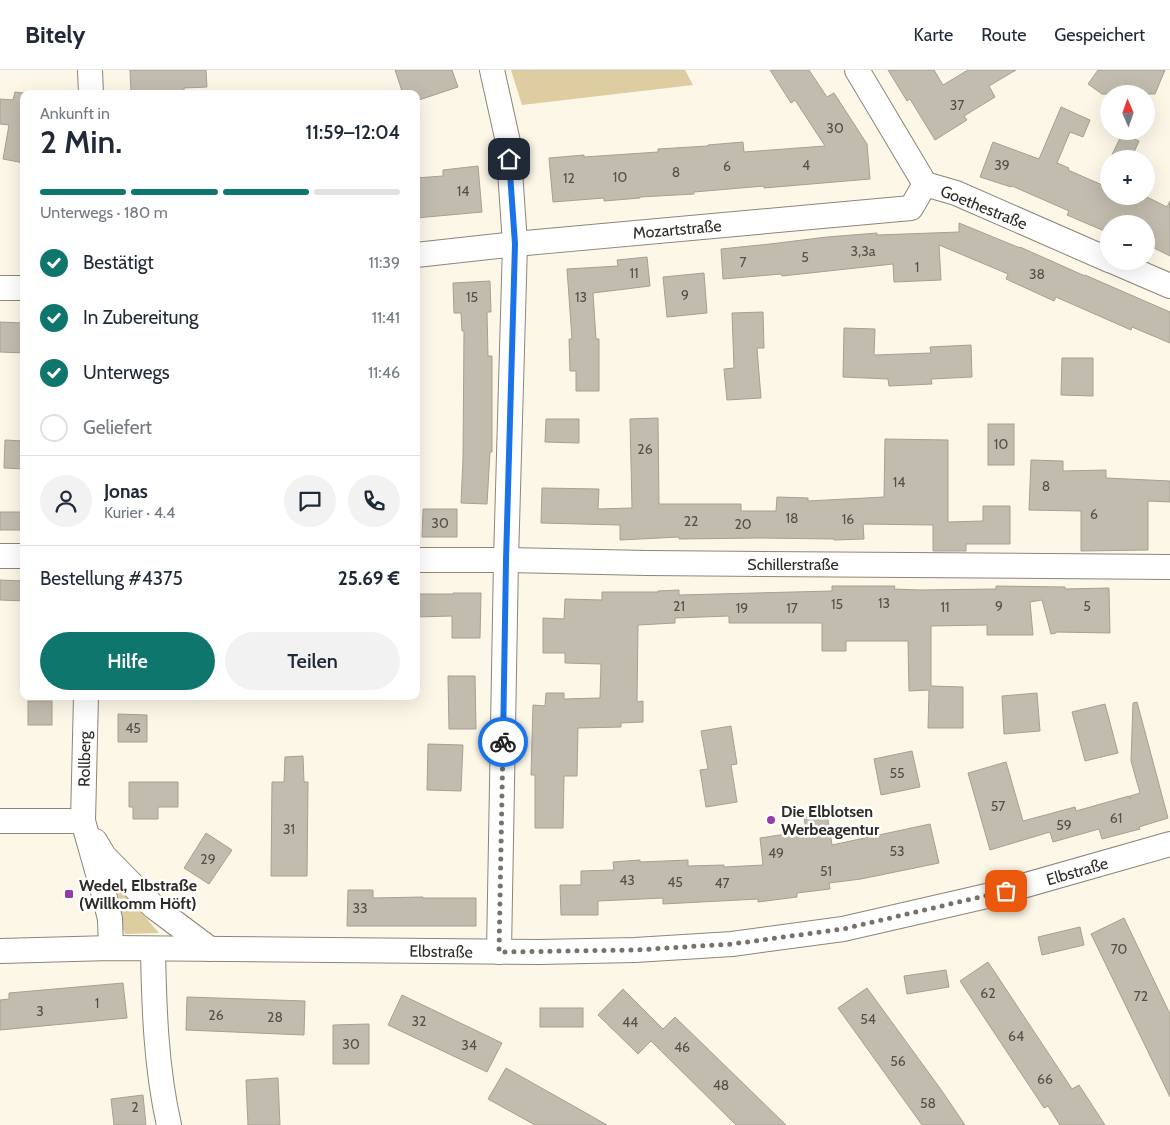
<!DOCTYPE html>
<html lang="de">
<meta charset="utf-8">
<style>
body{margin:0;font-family:Cabin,sans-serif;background:#f2f2f3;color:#1f2937;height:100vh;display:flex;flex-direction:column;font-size:19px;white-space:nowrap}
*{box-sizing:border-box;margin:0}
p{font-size:16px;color:#747a83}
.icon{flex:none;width:28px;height:28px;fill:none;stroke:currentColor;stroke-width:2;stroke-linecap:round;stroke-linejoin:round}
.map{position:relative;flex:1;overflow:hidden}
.panel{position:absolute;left:20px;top:20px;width:400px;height:610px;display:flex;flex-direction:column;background:#fff;border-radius:10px;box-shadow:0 5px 20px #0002}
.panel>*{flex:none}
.needle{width:32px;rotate:358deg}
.controls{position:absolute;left:1100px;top:15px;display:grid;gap:10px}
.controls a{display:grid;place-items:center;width:55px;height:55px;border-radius:50%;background:#fff;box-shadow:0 5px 20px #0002;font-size:25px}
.pin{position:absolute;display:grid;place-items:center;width:42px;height:42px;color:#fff;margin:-21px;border-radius:10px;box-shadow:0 2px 8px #0006}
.courier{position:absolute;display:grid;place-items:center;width:50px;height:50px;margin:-25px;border:4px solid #1a73e8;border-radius:50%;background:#fff;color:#222;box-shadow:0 1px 6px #0007}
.head em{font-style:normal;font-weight:600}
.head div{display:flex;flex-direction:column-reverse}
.head{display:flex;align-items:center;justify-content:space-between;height:85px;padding:0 20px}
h1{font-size:32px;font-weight:600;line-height:38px}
.bar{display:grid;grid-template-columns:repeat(4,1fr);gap:8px 5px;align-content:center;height:60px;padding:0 20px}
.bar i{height:6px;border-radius:4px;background:#e0e1e3}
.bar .on{background:#0f766e}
.bar p{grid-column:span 4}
.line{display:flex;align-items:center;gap:12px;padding:0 20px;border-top:1px solid #e0e1e3}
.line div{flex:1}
.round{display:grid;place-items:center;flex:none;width:52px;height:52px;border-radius:26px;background:#f2f2f3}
ol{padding:0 20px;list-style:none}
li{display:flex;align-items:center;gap:15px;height:55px}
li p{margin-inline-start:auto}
li .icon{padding:5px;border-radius:50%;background:#0f766e;color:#fff;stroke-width:4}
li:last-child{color:#747a83}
li i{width:28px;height:28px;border:2px solid #e0e1e3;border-radius:50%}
.primary-button{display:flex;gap:10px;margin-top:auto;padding:10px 20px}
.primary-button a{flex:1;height:58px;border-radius:30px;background:#0f766e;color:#fff;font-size:20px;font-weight:600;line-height:58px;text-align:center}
.primary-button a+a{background:#f2f2f3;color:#1f2937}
header{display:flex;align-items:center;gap:30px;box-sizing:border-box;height:70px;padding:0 25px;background:#fff;border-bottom:1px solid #e0e1e3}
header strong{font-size:24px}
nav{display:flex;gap:28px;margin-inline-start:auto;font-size:18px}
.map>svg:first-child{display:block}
.green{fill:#decda0}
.building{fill:#c2bcae;stroke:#a6a092}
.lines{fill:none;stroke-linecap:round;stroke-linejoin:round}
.minor-casing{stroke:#8b8679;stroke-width:26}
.minor{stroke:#fff;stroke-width:24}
.done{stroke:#76736a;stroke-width:5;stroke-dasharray:0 9}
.route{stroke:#1a73e8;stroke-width:6}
.poi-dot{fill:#923daa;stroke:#fff;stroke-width:2}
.labels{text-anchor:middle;stroke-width:5;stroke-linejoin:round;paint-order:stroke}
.number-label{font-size:14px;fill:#535048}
.street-label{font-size:16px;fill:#2e2c26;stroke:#fff}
.poi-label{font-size:16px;font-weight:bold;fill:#2e2c26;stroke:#fff;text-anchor:start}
</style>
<header>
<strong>Bitely</strong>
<nav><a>Karte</a><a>Route</a><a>Gespeichert</a></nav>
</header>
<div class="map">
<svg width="1170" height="1055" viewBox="0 0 1170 1055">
<rect width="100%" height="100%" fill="#fdf7e8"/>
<!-- green -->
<g class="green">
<path d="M 511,0 L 685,0 L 693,15 L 522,35 Z"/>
<path d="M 109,813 L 122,820 L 159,863 L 125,864 L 113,831 Z"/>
</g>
<!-- building -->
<g class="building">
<path d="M 130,0 L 206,0 L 207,17 L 184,18 L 184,24 L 131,24 Z"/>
<path d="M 395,0 L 452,0 L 458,17 L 416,31 L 416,24 L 403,24 Z"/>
<path d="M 770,0 L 809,0 L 827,27 L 834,23 L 867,74 L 870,109 L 764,118 L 764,116 L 694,122 L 694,124 L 640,127 L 640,128 L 604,131 L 604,128 L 553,132 L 549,88 L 584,85 L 584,87 L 658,82 L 658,79 L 708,76 L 708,75 L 743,72 L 744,82 L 825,76 L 795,30 L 791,33 Z"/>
<path d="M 888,0 L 934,0 L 943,15 L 968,0 L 1016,0 L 989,16 L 995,27 L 964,46 L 967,50 L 935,70 L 910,29 L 907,31 Z"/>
<path d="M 1098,0 L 1165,0 L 1155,24 L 1102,24 L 1088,14 Z"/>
<path d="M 15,22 L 24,23 L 24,93 L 3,89 L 9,55 L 0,54 L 0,29 L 13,30 Z"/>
<path d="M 1061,37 L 1090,50 L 1083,67 L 1070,62 L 1057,93 L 1069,98 L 1068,100 L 1109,118 L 1109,126 L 1145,126 L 1167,137 L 1170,131 L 1170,186 L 1150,176 L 1155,165 L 1146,161 L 1146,154 L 1109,154 L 1109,163 L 1067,145 L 1069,141 L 1012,116 L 1011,117 L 980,107 L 993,72 L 1039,89 Z"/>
<path d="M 1122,64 L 1139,71 L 1131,89 L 1110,89 Z"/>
<path d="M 478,96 L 482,142 L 416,148 L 416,108 L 443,106 L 443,100 Z"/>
<path d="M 959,153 L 1020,178 L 1020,177 L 1085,206 L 1085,205 L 1170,242 L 1170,273 L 1132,257 L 1131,260 L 1056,227 L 1054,231 L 1006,209 L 1008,204 L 939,175 L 941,210 L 894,212 L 893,194 L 782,206 L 781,204 L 723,209 L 721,179 L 770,174 L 827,167 L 877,163 L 877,165 L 959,162 Z"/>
<path d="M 647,187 L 650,216 L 593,223 L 596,269 L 599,269 L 599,321 L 576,321 L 576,301 L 570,301 L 569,269 L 572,269 L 567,199 L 618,196 L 617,190 Z"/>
<path d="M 704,203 L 707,243 L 667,247 L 663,207 Z"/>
<path d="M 490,211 L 491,242 L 487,242 L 488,286 L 492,286 L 492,382 L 490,382 L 487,434 L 461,433 L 463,389 L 464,261 L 462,261 L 461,243 L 454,243 L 453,213 Z"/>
<path d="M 763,242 L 764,278 L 757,278 L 761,328 L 727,330 L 724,299 L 734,298 L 732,243 Z"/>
<path d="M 0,252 L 24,253 L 24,283 L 0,282 Z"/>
<path d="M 844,258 L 875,259 L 874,285 L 931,283 L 930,277 L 971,275 L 972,307 L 931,309 L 932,314 L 889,316 L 888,309 L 843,307 Z"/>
<path d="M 1062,288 L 1093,288 L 1093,326 L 1061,325 Z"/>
<path d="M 658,348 L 659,434 L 741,434 L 741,441 L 776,441 L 777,427 L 808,428 L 808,431 L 884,427 L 885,369 L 948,370 L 948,452 L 983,451 L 983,436 L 1010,436 L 1010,474 L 966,474 L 966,481 L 933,481 L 933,455 L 863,454 L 864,469 L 834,470 L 834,469 L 759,468 L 679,469 L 679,467 L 620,470 L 620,455 L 541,453 L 542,418 L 599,419 L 598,439 L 632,438 L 630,349 Z"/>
<path d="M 546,349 L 579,349 L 579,373 L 545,372 Z"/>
<rect x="988" y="354" width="26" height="41"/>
<path d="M 5,370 L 24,371 L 24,399 L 4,398 Z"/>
<path d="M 1031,390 L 1063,391 L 1063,401 L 1106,400 L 1106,408 L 1170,411 L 1170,432 L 1148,431 L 1148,480 L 1081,481 L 1081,441 L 1029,440 Z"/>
<path d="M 423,439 L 457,439 L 457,467 L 422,467 Z"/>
<rect x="0" y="442" width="24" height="18"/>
<path d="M 0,510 L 24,511 L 24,531 L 0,530 Z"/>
<path d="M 832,516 L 895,516 L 894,519 L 920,520 L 996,519 L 996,516 L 1065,517 L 1065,519 L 1109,518 L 1110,563 L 1056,562 L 1056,563 L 1051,564 L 1042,530 L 1030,532 L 1033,565 L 987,565 L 987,555 L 931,556 L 931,616 L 963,617 L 963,658 L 928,658 L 929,620 L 909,621 L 908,571 L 846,571 L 846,581 L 822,581 L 822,553 L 729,553 L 729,546 L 675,548 L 675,553 L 638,555 L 637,632 L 643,631 L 643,652 L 621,653 L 621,657 L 578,658 L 577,706 L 564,706 L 563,758 L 535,758 L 535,705 L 531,705 L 533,635 L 545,636 L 546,623 L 564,623 L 564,629 L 600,628 L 601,594 L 565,593 L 565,583 L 543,583 L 543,548 L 564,549 L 565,529 L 602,530 L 602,522 L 658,522 L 658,521 L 679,520 L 679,525 L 832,521 Z"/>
<path d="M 453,523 L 481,523 L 480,568 L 452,568 L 452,546 L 416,547 L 416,524 L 453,524 Z"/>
<path d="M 448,606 L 475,606 L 476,659 L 449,659 Z"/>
<path d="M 1037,623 L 1040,661 L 1004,664 L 1002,626 Z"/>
<rect x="28" y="631" width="24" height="24"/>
<path d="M 1137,632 L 1168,748 L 1139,757 L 1140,759 L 1102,769 L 1099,759 L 1053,772 L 1050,762 L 990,780 L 968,703 L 1006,692 L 1023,751 L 1075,737 L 1076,741 L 1129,726 L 1130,729 L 1130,726 L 1140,723 L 1131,691 L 1133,633 Z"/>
<path d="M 1105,634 L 1118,683 L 1085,691 L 1072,642 Z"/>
<path d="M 118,644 L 147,645 L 147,672 L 118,672 Z"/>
<path d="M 731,656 L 737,694 L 731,695 L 737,732 L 706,737 L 700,700 L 708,699 L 701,661 Z"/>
<path d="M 428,674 L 463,675 L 461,721 L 427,720 Z"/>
<path d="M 912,681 L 920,717 L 881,725 L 874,689 Z"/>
<path d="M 303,686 L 304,712 L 308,712 L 307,806 L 271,806 L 272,712 L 284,712 L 285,687 Z"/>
<path d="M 129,712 L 178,712 L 178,737 L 158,737 L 158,749 L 133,749 L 133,737 L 129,737 Z"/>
<path d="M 827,744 L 832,775 L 930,754 L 939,793 L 861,809 L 829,813 L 830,819 L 797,823 L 797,827 L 758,832 L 758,829 L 663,834 L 663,828 L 598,831 L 598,845 L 561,845 L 560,815 L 581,815 L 581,801 L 614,800 L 613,792 L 640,790 L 640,792 L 688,790 L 688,796 L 724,795 L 724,797 L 763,795 L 760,768 L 806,761 L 804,747 Z"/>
<path d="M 206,763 L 232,780 L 209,814 L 184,798 Z"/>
<path d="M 348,820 L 373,820 L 373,828 L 423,827 L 423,828 L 476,828 L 476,856 L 347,856 Z"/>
<path d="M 1124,848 L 1170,944 L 1170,1027 L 1091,864 Z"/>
<path d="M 1080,857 L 1084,875 L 1042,885 L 1038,867 Z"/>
<path d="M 988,892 L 1072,1019 L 1079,1015 L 1105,1055 L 1060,1055 L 1048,1036 L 1044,1038 L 960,911 Z"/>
<path d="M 946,900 L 949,917 L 907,924 L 904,906 Z"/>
<path d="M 123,913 L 127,948 L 0,960 L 0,930 L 9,929 L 9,923 Z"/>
<path d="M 867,918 L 942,1021 L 965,1055 L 922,1055 L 838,938 Z"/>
<path d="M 623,919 L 663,959 L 675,947 L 786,1055 L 736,1055 L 651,971 L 638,984 L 598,945 Z"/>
<path d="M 402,925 L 502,973 L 487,1002 L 388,955 Z"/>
<path d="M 187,927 L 305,931 L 304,965 L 186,960 Z"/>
<rect x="540" y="938" width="43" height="19"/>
<path d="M 369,954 L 369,994 L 333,994 L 333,955 Z"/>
<path d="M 506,998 L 570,1034 L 607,1055 L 535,1055 L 488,1029 Z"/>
<path d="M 278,1008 L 280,1055 L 248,1055 L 246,1010 Z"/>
<path d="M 143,1025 L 146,1055 L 114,1055 L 111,1029 Z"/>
</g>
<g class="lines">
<!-- minor casing -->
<g class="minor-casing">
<g id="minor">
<path d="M 90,0 L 91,24"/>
<path d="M 492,0 L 508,72 L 515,174 L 506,490 L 499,882"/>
<path d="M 857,0 L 925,114 L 956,123 L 1109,190"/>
<path d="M 416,185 L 515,174 L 911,138 L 925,114"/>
<path d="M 1112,191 L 1170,216"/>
<path d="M 0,218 L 24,218"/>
<path d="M 0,486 L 24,486"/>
<path d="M 416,490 L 506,490 L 647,493 L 1170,497"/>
<path d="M 86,626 L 83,751 L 104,825 L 110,849 L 111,878"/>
<path d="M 0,751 L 83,751"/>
<path d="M 95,771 L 104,786 L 154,837 L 210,879"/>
<path d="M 153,879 C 154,937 156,998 169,1055"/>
<path d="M 0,881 L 111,878 L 539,882 L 635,880 L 732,874 L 843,859 L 991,825 L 1170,774"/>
</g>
</g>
<!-- minor -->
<use href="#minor" class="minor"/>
</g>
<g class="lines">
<!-- done -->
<path class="done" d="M 503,672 L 499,882 L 635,880 L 732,874 L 843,859 L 1006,821"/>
<!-- route -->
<path class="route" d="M 503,672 L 506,490 L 515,174 L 509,89"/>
</g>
<!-- markers -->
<g class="poi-dot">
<circle cx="771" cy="750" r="5"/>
<rect x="64" y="819" width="10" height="10" rx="2.5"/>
</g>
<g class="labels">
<!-- number labels -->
<g class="number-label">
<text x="957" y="40">37</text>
<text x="835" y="63">30</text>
<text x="806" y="100">4</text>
<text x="1002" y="100">39</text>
<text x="727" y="101">6</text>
<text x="676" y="107">8</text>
<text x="620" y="112">10</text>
<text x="569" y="113">12</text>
<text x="463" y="126">14</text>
<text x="863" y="186">3,3a</text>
<text x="805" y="192">5</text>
<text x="743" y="197">7</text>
<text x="917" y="202">1</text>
<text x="634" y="208">11</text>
<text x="1037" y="209">38</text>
<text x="685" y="230">9</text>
<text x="472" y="232">15</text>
<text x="581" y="232">13</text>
<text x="1001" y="379">10</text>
<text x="645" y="384">26</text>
<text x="899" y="417">14</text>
<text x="1046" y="421">8</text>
<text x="1094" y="449">6</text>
<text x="792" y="453">18</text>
<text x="848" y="454">16</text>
<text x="691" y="456">22</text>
<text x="440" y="458">30</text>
<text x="743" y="459">20</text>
<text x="884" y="538">13</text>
<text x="837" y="539">15</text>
<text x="679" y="541">21</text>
<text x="999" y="541">9</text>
<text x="1087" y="541">5</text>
<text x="945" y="542">11</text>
<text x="742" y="543">19</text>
<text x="792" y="543">17</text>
<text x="133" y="663">45</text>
<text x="897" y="708">55</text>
<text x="998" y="741">57</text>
<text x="1116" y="753">61</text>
<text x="1064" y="760">59</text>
<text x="289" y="764">31</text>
<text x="897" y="786">53</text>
<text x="776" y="788">49</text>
<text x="208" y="794">29</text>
<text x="826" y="806">51</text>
<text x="627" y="815">43</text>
<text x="675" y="817">45</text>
<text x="722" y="818">47</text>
<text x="360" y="843">33</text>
<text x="1119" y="884">70</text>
<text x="988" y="928">62</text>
<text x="1141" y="931">72</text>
<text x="97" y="938">1</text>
<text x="40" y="946">3</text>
<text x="216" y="950">26</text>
<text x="275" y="952">28</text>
<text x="868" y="954">54</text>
<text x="419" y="956">32</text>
<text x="630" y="957">44</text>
<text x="1016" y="971">64</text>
<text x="351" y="979">30</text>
<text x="469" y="980">34</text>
<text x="682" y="982">46</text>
<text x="898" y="996">56</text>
<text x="1045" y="1014">66</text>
<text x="721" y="1020">48</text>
<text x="928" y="1038">58</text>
<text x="135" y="1042">2</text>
</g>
<!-- street labels -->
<g class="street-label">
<text transform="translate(984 137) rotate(22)" y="6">Goethestraße</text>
<text transform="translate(677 159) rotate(-5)" y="6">Mozartstraße</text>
<text x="793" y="500">Schillerstraße</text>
<text transform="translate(84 689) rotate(-89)" y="6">Rollberg</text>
<text transform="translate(1077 801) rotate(-16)" y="6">Elbstraße</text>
<text transform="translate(441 881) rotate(1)" y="6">Elbstraße</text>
</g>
<!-- poi labels -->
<g class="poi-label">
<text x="781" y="747">Die Elblotsen<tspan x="781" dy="18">Werbeagentur</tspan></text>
<text x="79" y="821">Wedel, Elbstraße<tspan x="79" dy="18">(Willkomm Höft)</tspan></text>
</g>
</g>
</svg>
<div class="controls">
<a><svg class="needle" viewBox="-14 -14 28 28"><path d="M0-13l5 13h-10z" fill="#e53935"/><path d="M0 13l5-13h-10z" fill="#747a83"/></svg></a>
<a>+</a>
<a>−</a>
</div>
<div class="pin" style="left:1006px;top:821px;background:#ea580c"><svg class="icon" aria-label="bag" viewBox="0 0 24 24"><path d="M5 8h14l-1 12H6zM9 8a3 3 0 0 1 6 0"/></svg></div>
<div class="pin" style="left:509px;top:89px;background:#1f2937"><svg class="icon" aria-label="home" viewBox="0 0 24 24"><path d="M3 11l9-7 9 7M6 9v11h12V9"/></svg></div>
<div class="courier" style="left:503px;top:672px"><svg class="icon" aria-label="bike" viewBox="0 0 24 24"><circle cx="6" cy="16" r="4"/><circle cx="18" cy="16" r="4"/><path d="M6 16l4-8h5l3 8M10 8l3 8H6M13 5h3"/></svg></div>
<section class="panel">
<div class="head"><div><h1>2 Min.</h1><p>Ankunft in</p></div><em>11:59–12:04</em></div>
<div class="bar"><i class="on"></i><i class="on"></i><i class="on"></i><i></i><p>Unterwegs · 180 m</p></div>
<ol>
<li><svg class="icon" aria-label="check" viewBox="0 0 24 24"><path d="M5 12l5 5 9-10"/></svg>Bestätigt<p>11:39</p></li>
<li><svg class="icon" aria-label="check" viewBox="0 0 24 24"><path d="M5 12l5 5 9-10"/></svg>In Zubereitung<p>11:41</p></li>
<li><svg class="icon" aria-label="check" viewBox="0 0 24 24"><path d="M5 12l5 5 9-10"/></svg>Unterwegs<p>11:46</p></li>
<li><i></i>Geliefert</li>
</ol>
<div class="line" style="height:90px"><a class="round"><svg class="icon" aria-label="person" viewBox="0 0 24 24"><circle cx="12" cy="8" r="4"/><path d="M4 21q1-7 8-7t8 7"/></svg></a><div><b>Jonas</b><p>Kurier · 4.4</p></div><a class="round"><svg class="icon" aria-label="chat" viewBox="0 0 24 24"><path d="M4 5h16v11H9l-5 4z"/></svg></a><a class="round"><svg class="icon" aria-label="phone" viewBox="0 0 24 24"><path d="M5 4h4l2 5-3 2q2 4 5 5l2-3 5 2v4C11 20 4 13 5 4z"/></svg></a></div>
<div class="line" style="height:65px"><div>Bestellung #4375</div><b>25.69 €</b></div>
<div class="primary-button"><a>Hilfe</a><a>Teilen</a></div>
</section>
</div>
